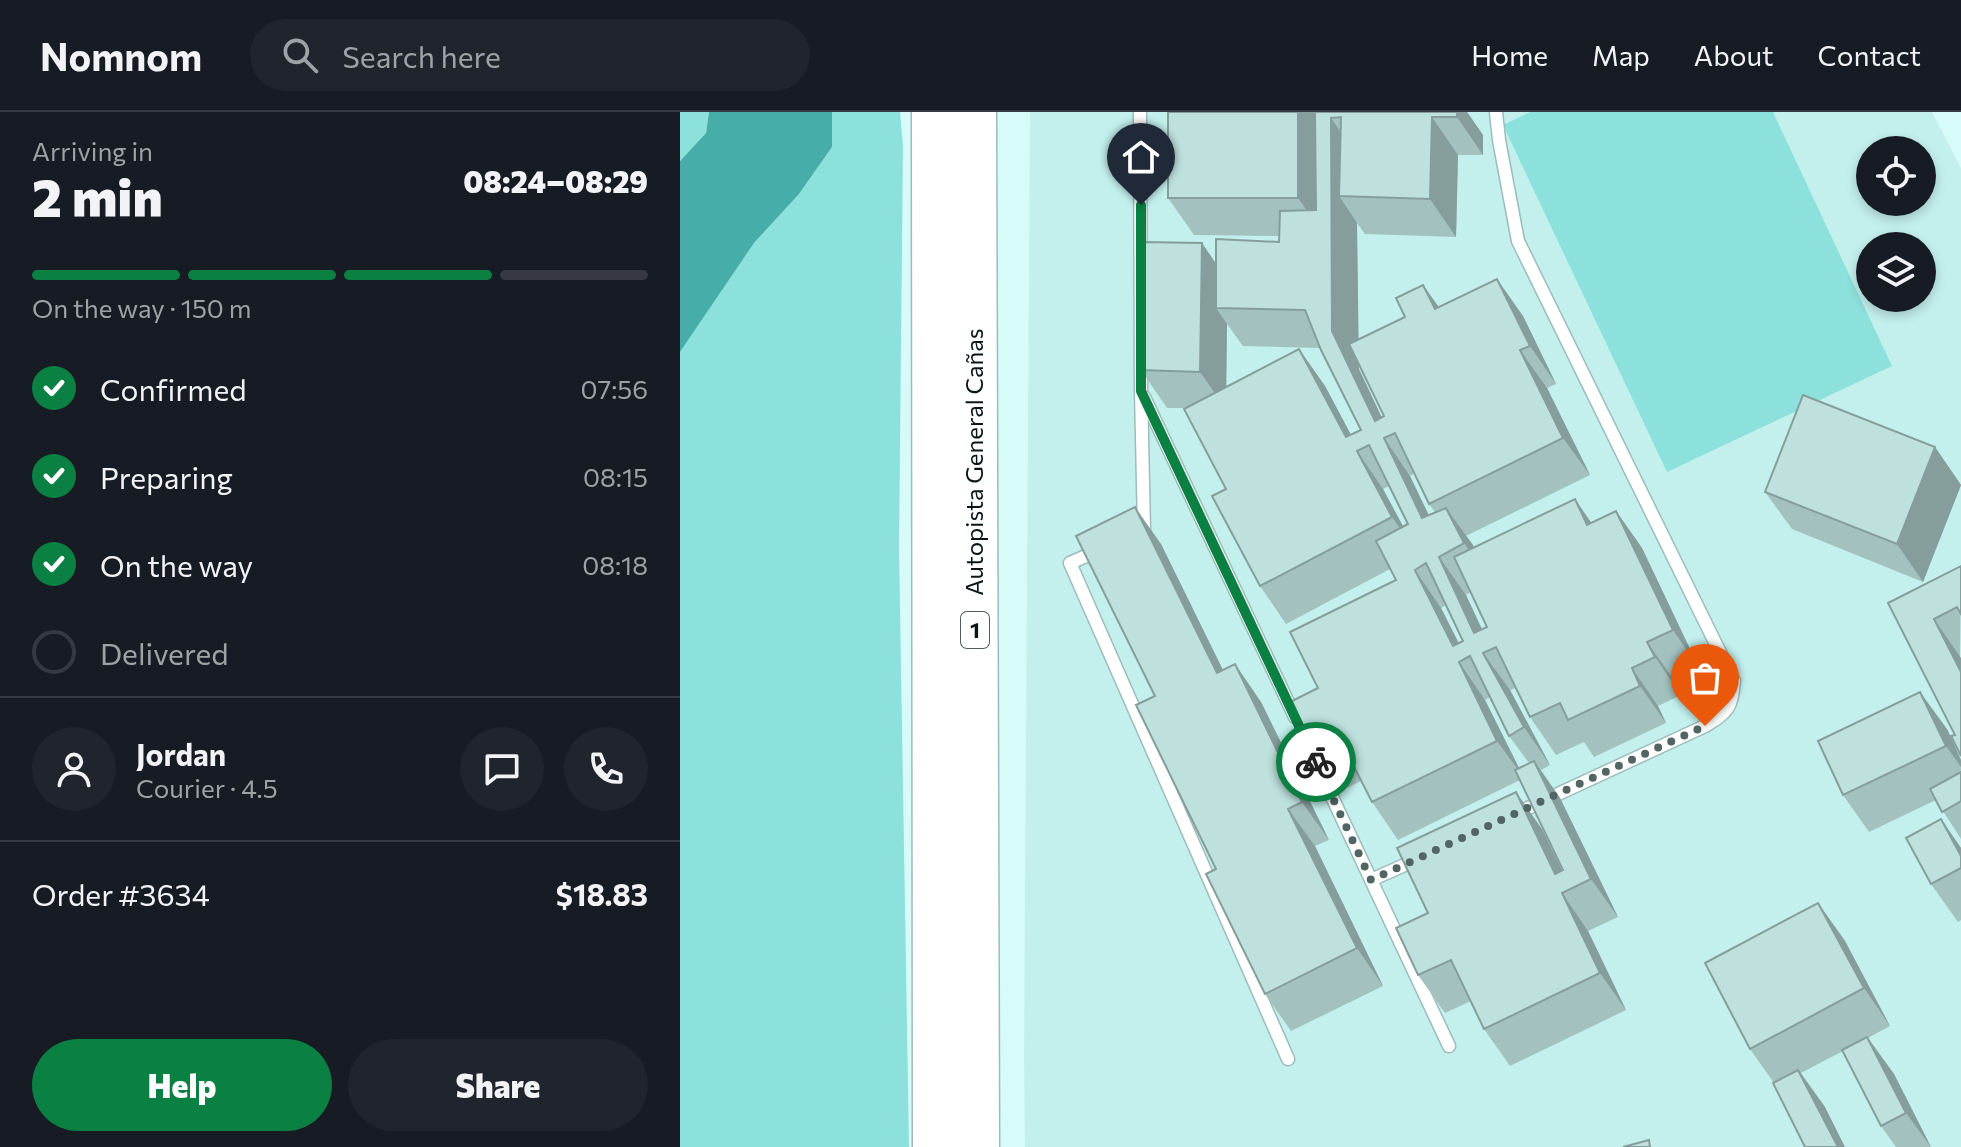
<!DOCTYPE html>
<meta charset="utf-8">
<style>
body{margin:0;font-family:Commissioner,sans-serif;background:#20242c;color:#f1f3f6;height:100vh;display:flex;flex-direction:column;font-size:30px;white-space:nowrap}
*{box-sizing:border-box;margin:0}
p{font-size:26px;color:#9ea1a6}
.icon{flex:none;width:44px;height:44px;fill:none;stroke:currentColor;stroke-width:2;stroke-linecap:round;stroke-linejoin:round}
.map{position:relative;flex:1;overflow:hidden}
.panel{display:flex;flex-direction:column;background:#171b24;width:680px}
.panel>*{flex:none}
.controls{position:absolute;left:1176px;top:24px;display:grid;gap:16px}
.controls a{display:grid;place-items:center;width:80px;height:80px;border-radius:50%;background:#171b24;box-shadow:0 4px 12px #0003;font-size:40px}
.pin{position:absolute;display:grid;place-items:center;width:68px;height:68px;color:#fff;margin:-82px -34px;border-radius:50% 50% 50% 0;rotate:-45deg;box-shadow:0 0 8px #0007}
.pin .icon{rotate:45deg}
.courier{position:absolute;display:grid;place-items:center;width:80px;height:80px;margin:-40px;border:6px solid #0b8043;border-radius:50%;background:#fff;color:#222;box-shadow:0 2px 10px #0007}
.overview em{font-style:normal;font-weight:800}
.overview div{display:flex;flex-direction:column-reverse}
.overview{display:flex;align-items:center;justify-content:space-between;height:136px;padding:0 32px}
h1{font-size:52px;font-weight:800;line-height:60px}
.bar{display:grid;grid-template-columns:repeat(4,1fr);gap:12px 8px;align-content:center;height:96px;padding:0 32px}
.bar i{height:10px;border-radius:6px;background:#363941}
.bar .on{background:#0b8043}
.bar p{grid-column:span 4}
.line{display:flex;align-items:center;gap:20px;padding:0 32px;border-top:2px solid #363941}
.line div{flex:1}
.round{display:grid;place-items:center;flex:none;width:84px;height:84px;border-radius:42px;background:#20242c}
ol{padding:0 32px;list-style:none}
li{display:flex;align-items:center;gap:24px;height:88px}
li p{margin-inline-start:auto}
li .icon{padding:8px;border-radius:50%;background:#0b8043;color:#fff;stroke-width:4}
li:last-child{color:#9ea1a6}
li i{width:44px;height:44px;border:4px solid #363941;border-radius:50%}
.action{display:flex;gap:16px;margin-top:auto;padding:16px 32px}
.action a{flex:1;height:92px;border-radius:48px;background:#0b8043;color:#fff;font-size:32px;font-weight:800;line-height:92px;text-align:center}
.action a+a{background:#20242c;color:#f1f3f6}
header{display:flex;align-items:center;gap:48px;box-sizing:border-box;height:112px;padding:0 40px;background:#171b24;border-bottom:2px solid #363941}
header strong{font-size:38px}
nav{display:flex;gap:44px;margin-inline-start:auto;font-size:28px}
.search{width:560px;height:72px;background:#20242c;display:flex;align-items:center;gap:20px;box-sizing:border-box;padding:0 28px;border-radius:44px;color:#9ea1a6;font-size:30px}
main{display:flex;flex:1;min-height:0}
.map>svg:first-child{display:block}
.built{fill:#c3f0ed;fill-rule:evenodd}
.green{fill:#8ce1dc}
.water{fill:#47ada8}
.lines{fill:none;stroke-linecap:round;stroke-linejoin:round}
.lane-casing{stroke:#9bbdbb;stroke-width:15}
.highway-casing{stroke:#9bbdbb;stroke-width:47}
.lane{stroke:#fff;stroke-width:12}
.highway{stroke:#fff;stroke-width:44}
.wall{fill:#a3c2bf;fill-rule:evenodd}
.shaded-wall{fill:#859e9b}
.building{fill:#bee1de;stroke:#859e9b;stroke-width:2;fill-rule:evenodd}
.done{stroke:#516664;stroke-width:8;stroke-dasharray:0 14.4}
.route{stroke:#0b8043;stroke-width:10}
.labels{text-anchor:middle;stroke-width:6;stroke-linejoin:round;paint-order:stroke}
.shield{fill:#fff;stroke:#535c5b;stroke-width:2}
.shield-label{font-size:22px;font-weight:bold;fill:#091615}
.street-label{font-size:24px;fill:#091615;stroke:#fff}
</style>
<header>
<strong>Nomnom</strong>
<div class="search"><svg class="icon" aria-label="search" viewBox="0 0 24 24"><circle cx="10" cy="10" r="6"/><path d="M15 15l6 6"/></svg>Search here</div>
<nav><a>Home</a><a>Map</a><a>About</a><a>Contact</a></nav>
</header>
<main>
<section class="panel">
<div class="overview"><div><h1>2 min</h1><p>Arriving in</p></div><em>08:24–08:29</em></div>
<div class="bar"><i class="on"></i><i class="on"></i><i class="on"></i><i></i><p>On the way · 150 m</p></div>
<ol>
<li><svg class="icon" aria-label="check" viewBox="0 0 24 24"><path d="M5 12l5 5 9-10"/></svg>Confirmed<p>07:56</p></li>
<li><svg class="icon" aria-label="check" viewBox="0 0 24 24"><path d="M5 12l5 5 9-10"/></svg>Preparing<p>08:15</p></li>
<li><svg class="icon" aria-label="check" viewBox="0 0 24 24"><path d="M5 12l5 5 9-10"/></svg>On the way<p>08:18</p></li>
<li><i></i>Delivered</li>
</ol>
<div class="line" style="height:144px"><a class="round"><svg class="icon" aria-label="person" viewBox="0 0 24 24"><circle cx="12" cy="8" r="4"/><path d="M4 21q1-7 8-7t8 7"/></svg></a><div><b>Jordan</b><p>Courier · 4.5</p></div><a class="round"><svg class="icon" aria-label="chat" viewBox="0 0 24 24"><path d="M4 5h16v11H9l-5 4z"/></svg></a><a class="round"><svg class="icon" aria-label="phone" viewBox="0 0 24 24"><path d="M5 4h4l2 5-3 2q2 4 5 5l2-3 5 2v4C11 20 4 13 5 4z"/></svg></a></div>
<div class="line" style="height:104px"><div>Order #3634</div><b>$18.83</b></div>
<div class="action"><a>Help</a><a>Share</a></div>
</section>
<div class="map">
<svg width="1281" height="1035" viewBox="0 0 1281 1035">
<rect width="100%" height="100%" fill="#d7fbf8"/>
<!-- built -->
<path class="built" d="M 350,0 L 1252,0 L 1281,56 L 1281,1035 L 345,1035 L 344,946 ZM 1190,38 L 1242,38 L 1242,90 L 1190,90 ZM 1190,134 L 1242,134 L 1242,186 L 1190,186 Z"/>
<!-- green -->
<g class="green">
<path d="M 0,0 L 29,0 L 26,21 L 0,49 Z"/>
<path d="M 152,0 L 220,0 L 223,35 L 219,435 L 229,1035 L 0,1035 L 0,240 L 74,131 L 119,82 L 152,35 Z"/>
<path d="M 850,0 L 1093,0 L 1212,254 L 987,360 L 823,13 Z"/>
</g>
<!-- water -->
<path class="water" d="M 29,0 L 152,0 L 152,35 L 119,82 L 74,131 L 0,240 L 0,49 L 26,21 Z"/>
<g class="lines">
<!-- lane casing -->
<g class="lane-casing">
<g id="lane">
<path d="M 816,0 L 819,28 L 838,129 L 1054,569 C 1052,596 1048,600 1025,614 L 835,702"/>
<path d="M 464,285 L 615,605"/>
<path d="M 458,421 L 464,418 L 461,279 L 460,0"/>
<path d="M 420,438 L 390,451 L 608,947"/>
<path d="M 629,636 L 769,934"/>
<path d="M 691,768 L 738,747"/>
</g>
</g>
<!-- highway casing -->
<g class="highway-casing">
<g id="highway">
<path d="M 254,0 L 255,1035"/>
<path d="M 294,0 L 297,1035"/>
</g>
</g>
<!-- lane -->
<use href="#lane" class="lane"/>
<!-- highway -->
<use href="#highway" class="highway"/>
</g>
<!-- wall -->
<g class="wall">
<path d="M 488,0 L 787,0 L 803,23 L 803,43 L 778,43 L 776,125 L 685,122 L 677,111 L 678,228 L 725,205 L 743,173 L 759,195 L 843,204 L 876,272 L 867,276 L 910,363 L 786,424 L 794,435 L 911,411 L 936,399 L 962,436 L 1019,556 L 994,568 L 1001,583 L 978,594 L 986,611 L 914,645 L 904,630 L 876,643 L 850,605 L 835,576 L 830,578 L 870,653 L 861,658 L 880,686 L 938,805 L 908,819 L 946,898 L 830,954 L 804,917 L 791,889 L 765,901 L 738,863 L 748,801 L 862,717 L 882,758 L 883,758 L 840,668 L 718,728 L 692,690 L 681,669 L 657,681 L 631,643 L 638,576 L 716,468 L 710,457 L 606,512 L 580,474 L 546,377 L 506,296 L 487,296 L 461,258 L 536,152 L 599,130 L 600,124 L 514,123 L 488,86 ZM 547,212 L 563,234 L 640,236 L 681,318 L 671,323 L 645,274 L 619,237 L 546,275 ZM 679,252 L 704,304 L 702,306 L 679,257 ZM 735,361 L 749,392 L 755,400 L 749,403 L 730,364 ZM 709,374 L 728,412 L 723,415 L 703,377 ZM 791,480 L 807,515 L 802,517 L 786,483 ZM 766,493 L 783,529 L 779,531 L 761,496 ZM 810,585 L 829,624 L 849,651 L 839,656 L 805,588 Z"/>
<path d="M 1255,335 L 1281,373 L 1243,470 L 1112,417 L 1085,380 Z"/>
<path d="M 481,432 L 543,558 L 555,552 L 581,590 L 649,728 L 635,734 L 703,874 L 611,919 L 585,882 L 536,757 L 475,584 Z"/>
<path d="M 1281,454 L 1280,544 L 1281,644 L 1275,623 L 1208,491 Z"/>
<path d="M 1267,617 L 1281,648 L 1281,727 L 1256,688 L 1189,720 L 1163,683 Z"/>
<path d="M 1261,707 L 1281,736 L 1281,808 L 1278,810 L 1251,772 Z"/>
<path d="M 1138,791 L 1165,829 L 1210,914 L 1188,926 L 1214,962 L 1251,1035 L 1216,1035 L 1201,1014 L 1163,939 L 1121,961 L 1145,995 L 1094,971 L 1070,937 Z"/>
</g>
<!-- shaded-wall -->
<g class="shaded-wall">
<path d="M 618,0 L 644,0 L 645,124 L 618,86 Z"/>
<path d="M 777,0 L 787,0 L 803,23 L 803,43 L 777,5 Z"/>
<path d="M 752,5 L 778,43 L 776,125 L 750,87 Z"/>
<path d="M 651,6 L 677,43 L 659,84 L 677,111 L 679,257 L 710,323 L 695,309 L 652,219 Z"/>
<path d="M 522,131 L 548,169 L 536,196 L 547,212 L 546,297 L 520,260 Z"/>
<path d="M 817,167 L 843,204 L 876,272 L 850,234 Z"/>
<path d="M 743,173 L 769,210 L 755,197 Z"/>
<path d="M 619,237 L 645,274 L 679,338 L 677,339 L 703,377 L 738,442 L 712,405 L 666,325 Z"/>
<path d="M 840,238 L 867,276 L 910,363 L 883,326 Z"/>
<path d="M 704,326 L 730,364 L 768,444 L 742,406 Z"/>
<path d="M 1255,335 L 1281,373 L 1243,470 L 1217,432 Z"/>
<path d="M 895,387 L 921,425 L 907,413 Z"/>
<path d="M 455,395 L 481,432 L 563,599 L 537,561 Z"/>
<path d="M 766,396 L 793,433 L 810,469 L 784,431 Z"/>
<path d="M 936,399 L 962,436 L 1019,556 L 993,518 Z"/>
<path d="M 759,445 L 786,483 L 811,537 L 794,521 Z"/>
<path d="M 735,458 L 761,496 L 786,546 L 773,534 Z"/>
<path d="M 1254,507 L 1281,546 L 1281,560 Z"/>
<path d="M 967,530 L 994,568 L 1001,583 L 975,545 Z"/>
<path d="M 803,541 L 830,578 L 870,653 L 844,615 Z"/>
<path d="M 779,550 L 805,588 L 844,666 L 817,629 Z"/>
<path d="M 555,552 L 581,590 L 649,728 L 622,690 Z"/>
<path d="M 952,556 L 978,594 L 986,611 L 960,574 Z"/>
<path d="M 1240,580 L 1267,617 L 1281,648 L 1281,655 L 1266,634 Z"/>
<path d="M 854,649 L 880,686 L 938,805 L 911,767 Z"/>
<path d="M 836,680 L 862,717 L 891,777 L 875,762 Z"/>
<path d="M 608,697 L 635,734 L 703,874 L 677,836 Z"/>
<path d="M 1261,707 L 1281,736 L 1281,744 Z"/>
<path d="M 882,781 L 908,819 L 946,898 L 920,861 Z"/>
<path d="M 1138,791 L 1165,829 L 1210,914 L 1184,876 Z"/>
<path d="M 1187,925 L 1214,962 L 1251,1035 L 1226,1001 Z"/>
<path d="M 1118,958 L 1145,995 L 1165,1035 L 1158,1035 Z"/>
</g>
<!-- building -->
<g class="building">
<rect x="488" y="0" width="130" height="86"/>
<path d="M 635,0 L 777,0 L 777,5 L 752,5 L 750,87 L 659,84 L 661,5 L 651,6 L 652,219 L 695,309 L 704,304 L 669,232 L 725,205 L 716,186 L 743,173 L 755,197 L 817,167 L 850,234 L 840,238 L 883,326 L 749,392 L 715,321 L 704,326 L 742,406 L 766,396 L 784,431 L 759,445 L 794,521 L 807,515 L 774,445 L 895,387 L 907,413 L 936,399 L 993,518 L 967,530 L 975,545 L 952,556 L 960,574 L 888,608 L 880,591 L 850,605 L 816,535 L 803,541 L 844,615 L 829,624 L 790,544 L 779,550 L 817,629 L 692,690 L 661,629 L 631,643 L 606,592 L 638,576 L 610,520 L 716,468 L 696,429 L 728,412 L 689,333 L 677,339 L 712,405 L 580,474 L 532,384 L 546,377 L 504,297 L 619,237 L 666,325 L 681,318 L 641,238 L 625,198 L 536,196 L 536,127 L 599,130 L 600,99 L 636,98 ZM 746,451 L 783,529 L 773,534 L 735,458 Z"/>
<path d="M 463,130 L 522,131 L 520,260 L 461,258 Z"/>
<path d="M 1123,283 L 1255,335 L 1217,432 L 1085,380 Z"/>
<path d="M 455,395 L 537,561 L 555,552 L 622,690 L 608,697 L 677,836 L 585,882 L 526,762 L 536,757 L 456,593 L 475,584 L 396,424 Z"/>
<path d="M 1281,454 L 1281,502 L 1277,495 L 1254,507 L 1281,560 L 1281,644 L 1271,624 L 1275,623 L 1208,491 Z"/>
<path d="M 1240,580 L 1266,634 L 1163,683 L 1138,629 Z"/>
<path d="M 854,649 L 911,767 L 882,781 L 920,861 L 804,917 L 771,848 L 738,863 L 716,816 L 748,801 L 717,736 L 836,680 L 875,762 L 883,758 L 835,658 Z"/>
<path d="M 1281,660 L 1281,689 L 1262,700 L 1250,677 Z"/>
<path d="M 1261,707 L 1281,744 L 1281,756 L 1251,772 L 1226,726 Z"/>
<path d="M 1138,791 L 1184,876 L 1070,937 L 1025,851 Z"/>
<path d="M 1187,925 L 1226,1001 L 1201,1014 L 1162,938 Z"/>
<path d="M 1118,958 L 1158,1035 L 1125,1035 L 1093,971 Z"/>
<path d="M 969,1028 L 970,1035 L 943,1035 Z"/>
</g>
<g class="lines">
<!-- done -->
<path class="done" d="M 636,650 L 691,768 L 1025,614"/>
<!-- route -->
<path class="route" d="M 461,93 L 461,279 L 636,650"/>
</g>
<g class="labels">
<!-- shield labels -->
<rect class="shield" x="281" y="500" width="28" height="36" rx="6"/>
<g class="shield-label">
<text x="295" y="526">1</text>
</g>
<!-- street labels -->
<g class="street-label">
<text transform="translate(295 350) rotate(-90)" y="8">Autopista General Cañas</text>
</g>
</g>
</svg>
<div class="controls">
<a><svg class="icon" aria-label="locate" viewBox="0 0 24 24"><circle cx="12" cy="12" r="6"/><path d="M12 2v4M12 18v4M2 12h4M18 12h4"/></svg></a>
<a><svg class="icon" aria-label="layers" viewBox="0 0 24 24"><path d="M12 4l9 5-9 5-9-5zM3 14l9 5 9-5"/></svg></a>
</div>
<div class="pin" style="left:1025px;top:614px;background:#ea580c"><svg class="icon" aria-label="bag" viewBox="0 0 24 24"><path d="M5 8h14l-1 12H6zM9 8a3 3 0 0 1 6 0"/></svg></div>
<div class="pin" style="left:461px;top:93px;background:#1f2937"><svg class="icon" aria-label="home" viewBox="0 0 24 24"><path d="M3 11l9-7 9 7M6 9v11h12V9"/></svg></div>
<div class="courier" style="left:636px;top:650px"><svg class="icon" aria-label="bike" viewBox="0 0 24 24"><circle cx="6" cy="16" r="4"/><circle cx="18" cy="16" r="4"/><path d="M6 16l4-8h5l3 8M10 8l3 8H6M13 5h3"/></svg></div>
</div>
</main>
